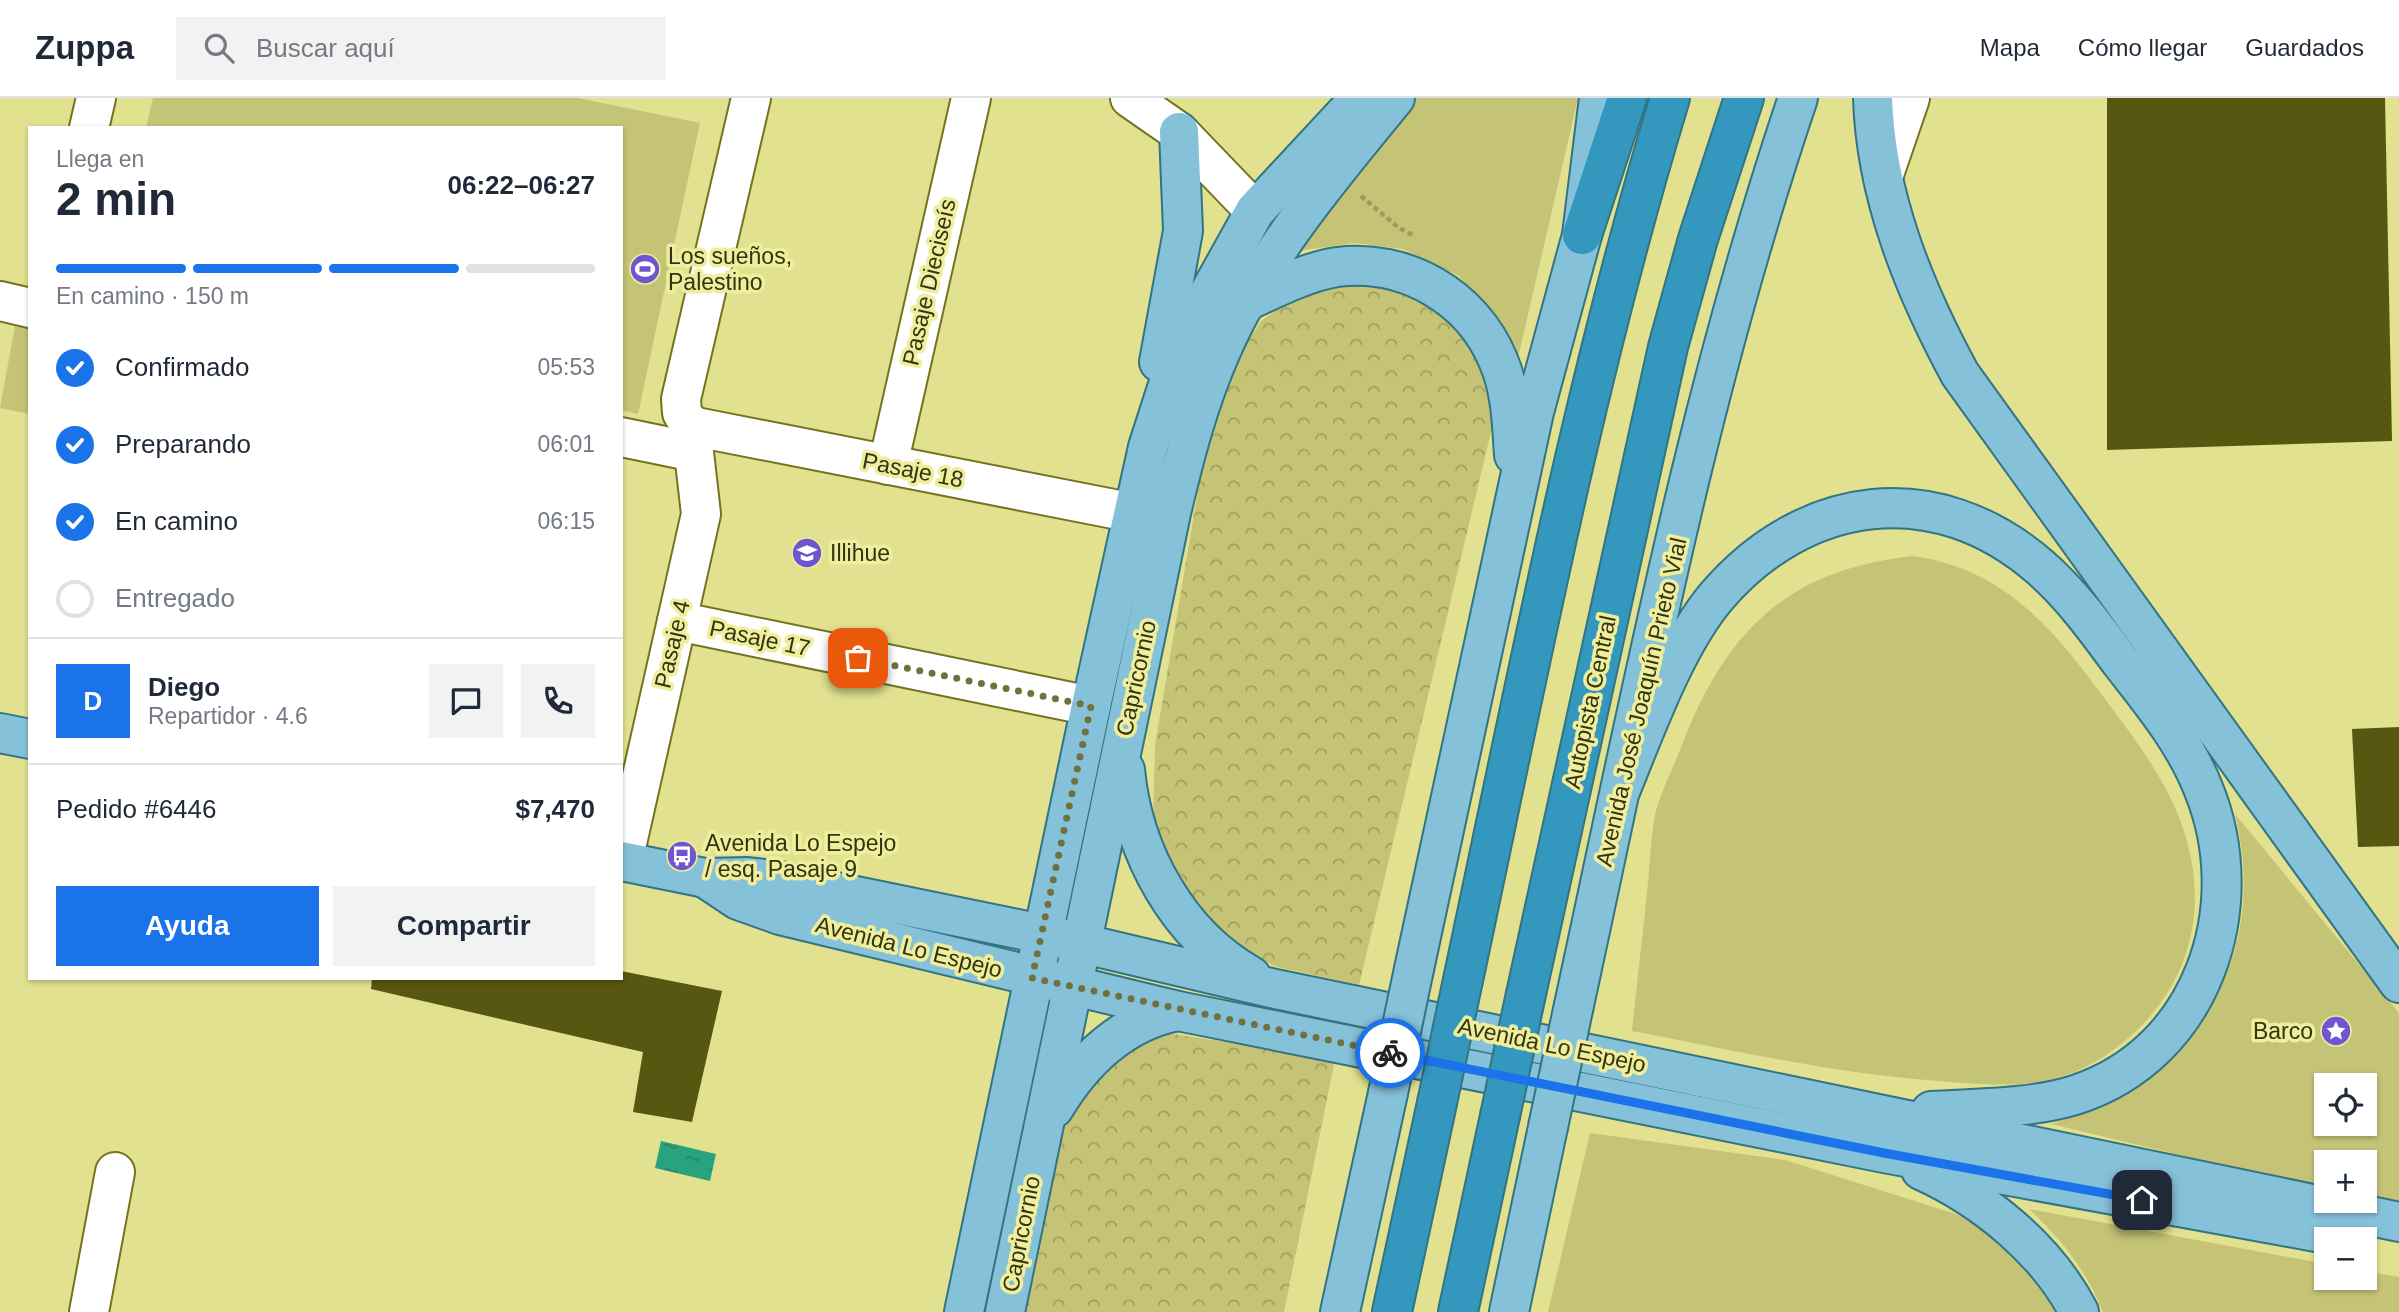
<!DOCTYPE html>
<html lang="es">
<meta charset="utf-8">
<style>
body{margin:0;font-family:Helvetica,sans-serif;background:#f2f2f3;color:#1f2937;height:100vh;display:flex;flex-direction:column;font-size:26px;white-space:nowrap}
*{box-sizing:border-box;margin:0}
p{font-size:23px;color:#747a83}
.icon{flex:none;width:38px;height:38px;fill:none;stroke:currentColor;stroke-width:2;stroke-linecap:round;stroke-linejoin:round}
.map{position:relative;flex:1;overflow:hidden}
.sheet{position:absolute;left:28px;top:28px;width:595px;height:854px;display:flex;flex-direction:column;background:#fff;border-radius:0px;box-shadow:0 2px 5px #0004}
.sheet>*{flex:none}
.buttons{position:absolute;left:2314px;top:975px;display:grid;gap:14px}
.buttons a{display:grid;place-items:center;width:63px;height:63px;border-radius:0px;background:#fff;box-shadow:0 2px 5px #0004;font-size:35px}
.pin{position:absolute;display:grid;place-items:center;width:60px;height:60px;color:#fff;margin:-30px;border-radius:14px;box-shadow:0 4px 10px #0006}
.courier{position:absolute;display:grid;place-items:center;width:70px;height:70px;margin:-35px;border:5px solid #1a73e8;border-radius:50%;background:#fff;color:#222;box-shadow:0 2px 9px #0007}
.head em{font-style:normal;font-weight:700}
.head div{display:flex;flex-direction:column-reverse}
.head{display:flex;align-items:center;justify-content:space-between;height:119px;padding:0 28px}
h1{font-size:46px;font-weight:700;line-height:52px}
.bar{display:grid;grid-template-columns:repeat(4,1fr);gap:10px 7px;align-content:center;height:84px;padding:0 28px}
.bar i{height:9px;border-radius:5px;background:#e0e1e3}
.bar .selected{background:#1a73e8}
.bar p{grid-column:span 4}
.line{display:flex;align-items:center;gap:18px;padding:0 28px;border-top:2px solid #e0e1e3}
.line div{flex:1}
.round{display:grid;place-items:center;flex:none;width:74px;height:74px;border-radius:0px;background:#f2f2f3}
ol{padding:0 28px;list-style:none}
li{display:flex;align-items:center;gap:21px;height:77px}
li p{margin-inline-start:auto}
li .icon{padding:7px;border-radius:50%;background:#1a73e8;color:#fff;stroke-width:4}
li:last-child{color:#747a83}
li i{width:38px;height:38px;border:4px solid #e0e1e3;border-radius:50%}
.button{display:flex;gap:14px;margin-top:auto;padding:14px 28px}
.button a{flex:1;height:80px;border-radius:0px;background:#1a73e8;color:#fff;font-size:28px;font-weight:700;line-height:80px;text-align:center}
.button a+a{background:#f2f2f3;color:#1f2937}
header{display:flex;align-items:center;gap:42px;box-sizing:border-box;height:98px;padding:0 35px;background:#fff;border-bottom:2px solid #e0e1e3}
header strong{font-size:33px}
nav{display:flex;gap:38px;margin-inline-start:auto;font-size:24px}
.search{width:490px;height:63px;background:#f2f2f3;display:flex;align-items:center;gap:18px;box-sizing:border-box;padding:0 24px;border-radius:0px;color:#747a83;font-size:26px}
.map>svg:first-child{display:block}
.grass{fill:#c4c376;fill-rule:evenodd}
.park{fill:url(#park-crowns)}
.water{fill:url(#water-ripples)}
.building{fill:#585711}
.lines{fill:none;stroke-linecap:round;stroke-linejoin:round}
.minor-casing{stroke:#75731f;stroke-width:42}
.major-casing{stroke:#337482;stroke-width:42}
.highway-casing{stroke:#337482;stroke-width:42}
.path{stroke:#9c9c5d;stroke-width:4.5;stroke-dasharray:5 3.5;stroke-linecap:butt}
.minor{stroke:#fff;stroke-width:38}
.major{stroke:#85c1d8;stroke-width:38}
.highway{stroke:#3397be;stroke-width:38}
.major-bridge-casing{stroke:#337482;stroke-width:42;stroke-linecap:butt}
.highway-bridge-casing{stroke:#337482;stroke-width:42;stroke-linecap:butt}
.major-bridge{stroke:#85c1d8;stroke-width:38}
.highway-bridge{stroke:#3397be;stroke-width:38}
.done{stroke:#71713e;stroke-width:7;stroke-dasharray:0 12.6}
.route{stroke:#1a73e8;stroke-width:9}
.labels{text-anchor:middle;stroke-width:7;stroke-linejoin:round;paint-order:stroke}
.poi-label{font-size:23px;fill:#343412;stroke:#eeee9c;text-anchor:start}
.street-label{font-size:23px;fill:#343412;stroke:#eeee9c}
</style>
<header>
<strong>Zuppa</strong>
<div class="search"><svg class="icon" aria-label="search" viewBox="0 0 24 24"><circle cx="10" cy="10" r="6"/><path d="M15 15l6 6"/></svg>Buscar aquí</div>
<nav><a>Mapa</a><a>Cómo llegar</a><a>Guardados</a></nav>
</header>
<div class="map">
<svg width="2399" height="1214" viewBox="0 0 2399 1214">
<defs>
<pattern id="park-crowns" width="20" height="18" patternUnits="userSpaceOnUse" patternTransform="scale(1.75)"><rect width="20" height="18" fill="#c4c376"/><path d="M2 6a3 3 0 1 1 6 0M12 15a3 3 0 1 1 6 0" fill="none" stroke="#a09f5f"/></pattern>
<pattern id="water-ripples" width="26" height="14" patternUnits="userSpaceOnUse" patternTransform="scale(1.75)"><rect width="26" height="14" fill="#29a27e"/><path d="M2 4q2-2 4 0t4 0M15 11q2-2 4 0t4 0" fill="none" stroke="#248566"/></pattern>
</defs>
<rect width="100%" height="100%" fill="#e1e18f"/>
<!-- grass -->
<g class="grass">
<path d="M 153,0 L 578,0 L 700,25 L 638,316 L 621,312 L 621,30 L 146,30 Z"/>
<path d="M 1416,0 L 1578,0 L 1517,264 L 1498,228 L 1459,178 L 1403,151 L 1354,145 L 1298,153 L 1291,148 Z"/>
<path d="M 15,228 L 30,231 L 30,316 L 0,310 Z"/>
<path d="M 1913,458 C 2006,471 2056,534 2108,605 C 2128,632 2150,661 2166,691 C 2208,770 2207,858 2144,925 C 2119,951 2088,973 2052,981 C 2015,990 1976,986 1938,983 C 1835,976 1733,952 1632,933 C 1637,884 1643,835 1648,785 C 1650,763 1651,739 1655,717 C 1660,695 1672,673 1680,652 C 1724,535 1785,472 1913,458 Z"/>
<path d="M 2235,716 L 2399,915 L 2399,1109 L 2364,1101 L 2364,1064 L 2326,1064 L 2326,1092 L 2051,1026 C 2193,984 2271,862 2235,716 ZM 2326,987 L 2364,987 L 2364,1026 L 2326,1026 Z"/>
<path d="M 1590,1035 L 1785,1062 L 1959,1117 C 2009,1144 2028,1169 2060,1214 L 1548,1214 Z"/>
<path d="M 2029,1111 L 2326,1166 L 2326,1180 L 2364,1180 L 2364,1173 L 2399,1179 L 2399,1214 L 2103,1214 C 2087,1173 2061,1141 2029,1111 Z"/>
</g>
<!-- park -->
<g class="park">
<path d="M 1373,184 C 1455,214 1477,229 1495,317 L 1359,887 L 1274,868 L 1235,848 L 1187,805 L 1153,726 L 1155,647 L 1206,346 L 1224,280 L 1261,223 L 1306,192 Z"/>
<path d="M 1160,934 L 1335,961 L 1284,1214 L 1019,1214 L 1057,1032 L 1116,953 Z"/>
</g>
<!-- water -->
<path class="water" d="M 661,1043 L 716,1056 L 710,1083 L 655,1070 Z"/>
<!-- building -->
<g class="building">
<path d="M 2107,0 L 2385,0 L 2392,343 L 2107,352 Z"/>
<path d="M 2399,629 L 2399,748 L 2358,749 L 2352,631 Z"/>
<path d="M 621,873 L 722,893 L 692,1024 L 633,1014 L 643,954 L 371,891 L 372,880 L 621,880 Z"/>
</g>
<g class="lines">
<!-- minor casing -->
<g class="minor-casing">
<g id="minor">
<path d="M 1130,0 L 1179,34 L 1255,113"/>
<path d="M 89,30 L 96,0"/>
<path d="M 1883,79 L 1910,0"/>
<path d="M 0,203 L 30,210"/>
<path d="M 691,328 L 1134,415"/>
<path d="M 691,328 L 682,315 L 681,301 L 751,0"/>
<path d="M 621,339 L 694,354"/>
<path d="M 888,367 L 971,0"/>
<path d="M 677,523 L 1091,608"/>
<path d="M 623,763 L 701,416 L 691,328"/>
<path d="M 89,1214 L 115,1074"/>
</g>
</g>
<!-- major casing -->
<g class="major-casing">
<g id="major">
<path d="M 1873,0 C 1876,98 1914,191 1960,276 L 2399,885"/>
<path d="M 1247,203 C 1275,190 1306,174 1337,169 C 1405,160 1472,199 1498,262 C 1511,291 1512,326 1514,357"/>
<path d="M 1159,264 L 1183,133 L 1179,34"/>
<path d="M 0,635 L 30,641"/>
<path d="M 1125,672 C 1133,755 1178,837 1251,878"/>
<path d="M 1621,691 C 1645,632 1675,548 1716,499 C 1804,396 1935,378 2040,469 C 2071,496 2095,529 2120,563 C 2151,603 2184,642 2203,690 C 2252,808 2203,956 2075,997 C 2030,1011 1977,1010 1931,1013"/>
<path d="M 621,763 L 705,780 L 748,779 L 788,784 L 1042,836 L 1271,890 L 2399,1124"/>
<path d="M 705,780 L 738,802 L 780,817 L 1178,913 L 1884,1055 L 2327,1136"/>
<path d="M 1414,871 L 1534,314 L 1582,137 L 1599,0"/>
<path d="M 1574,907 C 1640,603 1698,295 1798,0"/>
<path d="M 1054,1010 C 1082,963 1123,923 1178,913"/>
<path d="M 1921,1072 C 1985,1101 2047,1152 2079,1214"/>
<path d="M 964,1214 L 1091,608 L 1148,349 L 1170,281 L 1192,226 L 1255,113 L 1360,0"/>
<path d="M 1005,1214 L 1171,415 C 1184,360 1198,305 1221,253 C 1262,159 1330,79 1395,0"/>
<path d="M 1340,1214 L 1388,995"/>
<path d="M 1509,1214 L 1548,1029"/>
</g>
</g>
<!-- highway casing -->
<g class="highway-casing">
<g id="highway">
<path d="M 1582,137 L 1627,0"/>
<path d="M 1463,882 C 1526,587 1582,289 1670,0"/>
<path d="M 1526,896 L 1668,249 L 1698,141 L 1744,0"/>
<path d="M 1392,1214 L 1437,1005"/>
<path d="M 1458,1214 L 1500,1018"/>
</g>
</g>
<!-- path -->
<path class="path" d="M 1361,98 L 1399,130 L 1413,137"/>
<!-- minor -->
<use href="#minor" class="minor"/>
<!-- major -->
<use href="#major" class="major"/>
<!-- highway -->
<use href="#highway" class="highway"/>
<!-- major-bridge casing -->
<g class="major-bridge-casing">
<g id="major-bridge">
<path d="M 1388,995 L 1414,871"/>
<path d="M 1548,1029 L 1574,907"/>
</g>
</g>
<!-- highway-bridge casing -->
<g class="highway-bridge-casing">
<g id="highway-bridge">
<path d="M 1437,1005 L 1463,882"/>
<path d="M 1500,1018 L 1526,896"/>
</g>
</g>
<!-- major-bridge -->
<use href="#major-bridge" class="major-bridge"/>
<!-- highway-bridge -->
<use href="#highway-bridge" class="highway-bridge"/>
</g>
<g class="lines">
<!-- done -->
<path class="done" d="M 858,560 L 1091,608 L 1032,880 L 1390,955"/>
<!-- route -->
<path class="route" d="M 1390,955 L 1884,1055 L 2142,1102"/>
</g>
<!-- icons -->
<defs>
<g id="stadium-disc" transform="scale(1.575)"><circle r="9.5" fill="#6f56d0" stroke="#eeee9c"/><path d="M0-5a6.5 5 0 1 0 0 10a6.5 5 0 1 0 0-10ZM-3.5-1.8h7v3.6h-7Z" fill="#fff"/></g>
<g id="school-disc" transform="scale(1.575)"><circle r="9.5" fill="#6f56d0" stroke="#eeee9c"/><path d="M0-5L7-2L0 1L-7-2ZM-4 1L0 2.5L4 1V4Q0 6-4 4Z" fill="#fff"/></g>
<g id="bus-disc" transform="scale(1.575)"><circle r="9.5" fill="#6f56d0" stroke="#eeee9c"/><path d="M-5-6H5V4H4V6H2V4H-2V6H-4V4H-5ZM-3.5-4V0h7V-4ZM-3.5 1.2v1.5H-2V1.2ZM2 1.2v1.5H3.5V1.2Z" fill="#fff"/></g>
<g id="sight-disc" transform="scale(1.575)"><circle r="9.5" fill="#6f56d0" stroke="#eeee9c"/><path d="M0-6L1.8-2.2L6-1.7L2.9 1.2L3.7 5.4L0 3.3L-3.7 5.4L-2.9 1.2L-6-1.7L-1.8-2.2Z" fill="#fff"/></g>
</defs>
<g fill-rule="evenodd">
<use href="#stadium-disc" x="645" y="171"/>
<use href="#school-disc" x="807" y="455"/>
<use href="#bus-disc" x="682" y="758"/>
<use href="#sight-disc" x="2336" y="933"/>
</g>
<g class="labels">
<!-- poi labels -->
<g class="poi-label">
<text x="668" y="166">Los sueños,<tspan x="668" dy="26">Palestino</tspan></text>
<text x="830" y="463">Illihue</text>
<text x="705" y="753">Avenida Lo Espejo<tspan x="705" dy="26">/ esq. Pasaje 9</tspan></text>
<text x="2313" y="941" text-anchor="end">Barco</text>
</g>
<!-- street labels -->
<g class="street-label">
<text transform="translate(929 184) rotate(-77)" y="8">Pasaje Dieciseís</text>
<text transform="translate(913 372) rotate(11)" y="8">Pasaje 18</text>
<text transform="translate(760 540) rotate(12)" y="8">Pasaje 17</text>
<text transform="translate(672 546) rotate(-77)" y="8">Pasaje 4</text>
<text transform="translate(1136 580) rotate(-78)" y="8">Capricornio</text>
<text transform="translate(1590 604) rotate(-78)" y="8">Autopista Central</text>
<text transform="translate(1641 604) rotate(-77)" y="8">Avenida José Joaquín Prieto Vial</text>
<text transform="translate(909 849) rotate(14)" y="8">Avenida Lo Espejo</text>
<text transform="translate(1552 947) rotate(12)" y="8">Avenida Lo Espejo</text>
<text transform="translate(1021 1136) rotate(-79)" y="8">Capricornio</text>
</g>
</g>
</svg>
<div class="buttons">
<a><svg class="icon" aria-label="locate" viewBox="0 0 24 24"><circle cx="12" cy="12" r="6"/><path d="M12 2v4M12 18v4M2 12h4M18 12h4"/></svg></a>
<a>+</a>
<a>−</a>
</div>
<div class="pin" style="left:858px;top:560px;background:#ea580c"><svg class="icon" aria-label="bag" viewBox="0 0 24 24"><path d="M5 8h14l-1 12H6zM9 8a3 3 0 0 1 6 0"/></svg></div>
<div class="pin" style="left:2142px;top:1102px;background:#1f2937"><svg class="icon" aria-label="home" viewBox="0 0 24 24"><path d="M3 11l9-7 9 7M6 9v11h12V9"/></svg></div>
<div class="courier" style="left:1390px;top:955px"><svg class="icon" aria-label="bike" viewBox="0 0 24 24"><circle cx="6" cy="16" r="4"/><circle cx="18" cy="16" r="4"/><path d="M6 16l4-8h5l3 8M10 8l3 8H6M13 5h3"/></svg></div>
<section class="sheet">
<div class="head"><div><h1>2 min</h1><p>Llega en</p></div><em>06:22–06:27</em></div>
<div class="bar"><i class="selected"></i><i class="selected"></i><i class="selected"></i><i></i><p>En camino · 150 m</p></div>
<ol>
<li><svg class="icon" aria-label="check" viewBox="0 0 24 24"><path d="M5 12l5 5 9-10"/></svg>Confirmado<p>05:53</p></li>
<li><svg class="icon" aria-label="check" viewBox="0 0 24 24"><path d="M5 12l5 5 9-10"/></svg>Preparando<p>06:01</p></li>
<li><svg class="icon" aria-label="check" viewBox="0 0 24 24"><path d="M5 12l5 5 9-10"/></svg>En camino<p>06:15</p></li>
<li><i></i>Entregado</li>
</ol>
<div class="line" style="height:126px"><b class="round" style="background:#1a73e8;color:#fff">D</b><div><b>Diego</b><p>Repartidor · 4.6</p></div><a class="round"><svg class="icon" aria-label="chat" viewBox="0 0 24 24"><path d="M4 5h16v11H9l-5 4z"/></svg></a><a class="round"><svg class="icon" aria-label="phone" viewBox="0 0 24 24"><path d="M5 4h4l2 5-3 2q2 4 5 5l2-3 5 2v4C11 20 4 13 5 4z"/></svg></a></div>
<div class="line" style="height:91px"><div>Pedido #6446</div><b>$7,470</b></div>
<div class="button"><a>Ayuda</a><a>Compartir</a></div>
</section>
</div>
